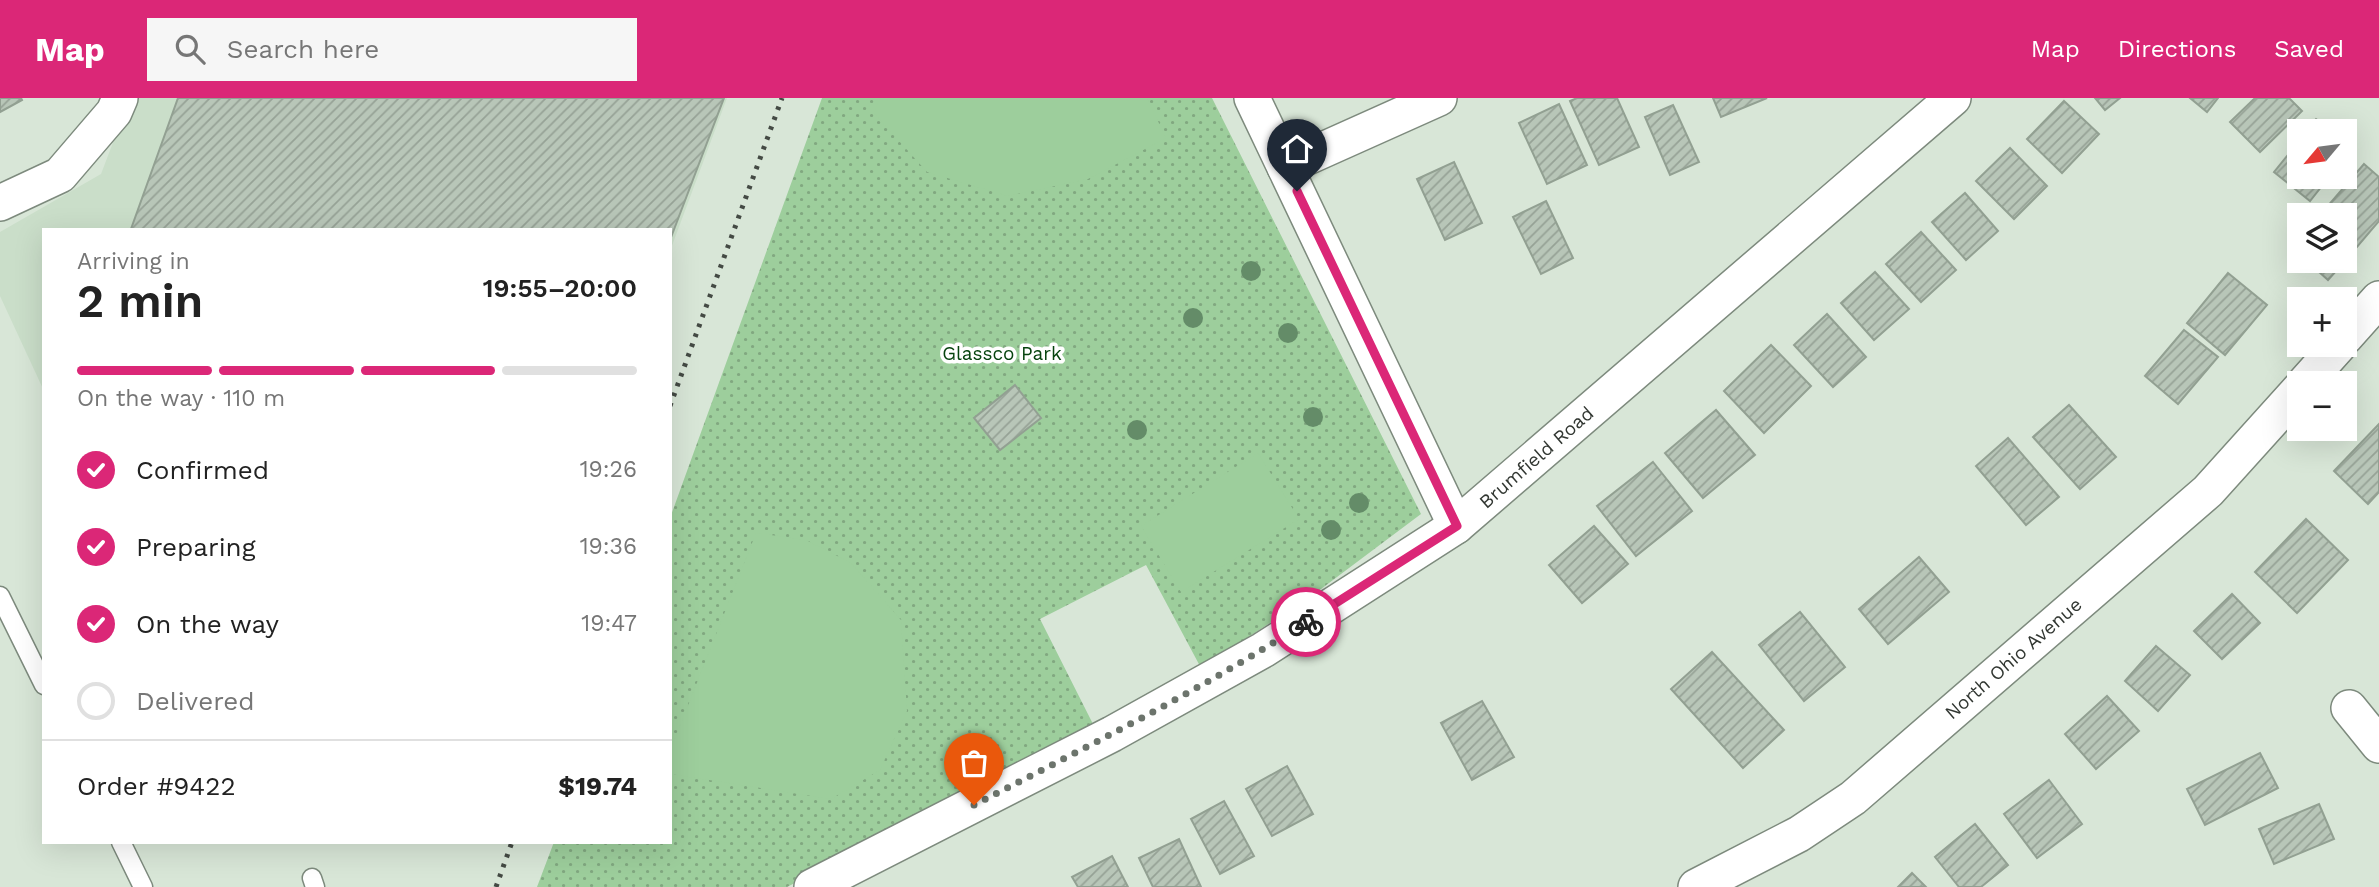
<!DOCTYPE html>
<meta charset="utf-8">
<style>
body{margin:0;font-family:"Work Sans",sans-serif;background:#f6f6f6;color:#222;height:100vh;display:flex;flex-direction:column;font-size:26px;white-space:nowrap}
*{box-sizing:border-box;margin:0}
p{font-size:23px;color:#767676}
.icon{flex:none;width:38px;height:38px;fill:none;stroke:currentColor;stroke-width:2;stroke-linecap:round;stroke-linejoin:round}
.map{position:relative;flex:1;overflow:hidden}
.details{position:absolute;left:42px;top:130px;width:630px;height:616px;display:flex;flex-direction:column;background:#fff;border-radius:0px;box-shadow:0 7px 28px #0002}
.details>*{flex:none}
.needle{width:46px;rotate:241deg}
.controls{position:absolute;left:2287px;top:21px;display:grid;gap:14px}
.controls a{display:grid;place-items:center;width:70px;height:70px;border-radius:0px;background:#fff;box-shadow:0 7px 28px #0002;font-size:35px}
.pin{position:absolute;display:grid;place-items:center;width:60px;height:60px;color:#fff;margin:-72px -30px;border-radius:50% 50% 50% 0;rotate:-45deg;box-shadow:0 0 7px #0007}
.pin .icon{rotate:45deg}
.courier{position:absolute;display:grid;place-items:center;width:70px;height:70px;margin:-35px;border:5px solid #db2777;border-radius:50%;background:#fff;color:#222;box-shadow:0 2px 9px #0007}
.overview em{font-style:normal;font-weight:600}
.overview div{display:flex;flex-direction:column-reverse}
.overview{display:flex;align-items:center;justify-content:space-between;height:119px;padding:0 35px}
h1{font-size:46px;font-weight:600;line-height:52px}
.bar{display:grid;grid-template-columns:repeat(4,1fr);gap:10px 7px;align-content:center;height:84px;padding:0 35px}
.bar i{height:9px;border-radius:5px;background:#e0e0e0}
.bar .current{background:#db2777}
.bar p{grid-column:span 4}
.line{display:flex;align-items:center;gap:18px;padding:0 35px;border-top:2px solid #e0e0e0}
.line div{flex:1}
ol{padding:0 35px;list-style:none}
li{display:flex;align-items:center;gap:21px;height:77px}
li p{margin-inline-start:auto}
li .icon{padding:7px;border-radius:50%;background:#db2777;color:#fff;stroke-width:4}
li:last-child{color:#767676}
li i{width:38px;height:38px;border:4px solid #e0e0e0;border-radius:50%}
header{display:flex;align-items:center;gap:42px;box-sizing:border-box;height:98px;padding:0 35px;background:#db2777;color:#fff}
header strong{font-size:33px}
nav{display:flex;gap:38px;margin-inline-start:auto;font-size:24px}
.search{width:490px;height:63px;background:#f6f6f6;display:flex;align-items:center;gap:18px;box-sizing:border-box;padding:0 24px;border-radius:0px;color:#767676;font-size:26px}
.map>svg:first-child{display:block}
.built{fill:#cadec9}
.park{fill:url(#park-dots)}
.pitch{fill:#9dce9c}
.building{fill:url(#building-hatch);stroke:#92a092;stroke-width:2}
.lines{fill:none;stroke-linecap:round;stroke-linejoin:round}
.service-casing{stroke:#7d8a7d;stroke-width:21}
.minor-casing{stroke:#7d8a7d;stroke-width:38}
.service{stroke:#fff;stroke-width:18}
.minor{stroke:#fff;stroke-width:35}
.rail{stroke:#444a44;stroke-width:5;stroke-dasharray:3.5 7;stroke-linecap:butt}
.tree{fill:#648c68}
.done{stroke:#6c746c;stroke-width:7;stroke-dasharray:0 12.6}
.route{stroke:#db2777;stroke-width:9}
.labels{text-anchor:middle;stroke-width:7;stroke-linejoin:round;paint-order:stroke}
.park-label{font-size:19px;fill:#06430e;stroke:#fff}
.street-label{font-size:19px;fill:#323732;stroke:#fff}
</style>
<header>
<strong>Map</strong>
<div class="search"><svg class="icon" aria-label="search" viewBox="0 0 24 24"><circle cx="10" cy="10" r="6"/><path d="M15 15l6 6"/></svg>Search here</div>
<nav><a>Map</a><a>Directions</a><a>Saved</a></nav>
</header>
<div class="map">
<svg width="2379" height="789" viewBox="0 0 2379 789">
<defs>
<pattern id="park-dots" width="8" height="8" patternUnits="userSpaceOnUse" patternTransform="scale(1.75)"><rect width="8" height="8" fill="#9dce9c"/><path d="M2 2h.1M6 6h.1" fill="none" stroke="#81a880" stroke-width="1.8" stroke-linecap="round"/></pattern>
<pattern id="building-hatch" width="6" height="6" patternUnits="userSpaceOnUse" patternTransform="scale(1.75)"><rect width="6" height="6" fill="#b8c6b8"/><path d="M-1 1l2-2M0 6l6-6M5 7l2-2" fill="none" stroke="#96a296"/></pattern>
</defs>
<rect width="100%" height="100%" fill="#d8e6d7"/>
<!-- built -->
<path class="built" d="M 130,0 L 727,0 L 670,153 L 670,131 L 44,131 L 44,293 L 0,198 L 0,134 L 101,76 Z"/>
<!-- park -->
<path class="park" d="M 822,0 L 1212,0 L 1421,416 L 1317,494 L 1201,570 L 1146,467 L 1040,521 L 1095,630 L 787,789 L 537,789 L 554,744 L 670,744 L 670,420 Z"/>
<!-- pitch -->
<g class="pitch">
<path d="M 880,0 L 1147,0 L 1166,40 L 1088,81 L 1008,98 L 927,74 L 874,15 Z"/>
<path d="M 1258,355 L 1299,421 L 1181,494 L 1141,428 Z"/>
<path d="M 756,435 L 806,442 L 851,465 L 901,522 L 907,613 L 880,672 L 831,701 L 670,676 L 670,653 Z"/>
</g>
<!-- building -->
<g class="building">
<path d="M 0,0 L 21,0 L 22,2 L 0,14 Z"/>
<path d="M 178,0 L 724,0 L 670,142 L 670,131 L 131,131 Z"/>
<path d="M 1577,0 L 1617,0 L 1639,49 L 1599,67 L 1570,3 Z"/>
<path d="M 1713,0 L 1767,0 L 1721,19 Z"/>
<path d="M 2095,0 L 2120,0 L 2105,12 Z"/>
<path d="M 2190,0 L 2218,0 L 2207,14 Z"/>
<path d="M 2255,0 L 2289,0 L 2302,13 L 2260,54 L 2230,24 Z"/>
<path d="M 2064,3 L 2099,36 L 2062,75 L 2027,41 Z"/>
<path d="M 1559,6 L 1587,67 L 1547,86 L 1519,25 Z"/>
<path d="M 1673,7 L 1699,64 L 1670,77 L 1645,19 Z"/>
<path d="M 2316,21 L 2332,33 L 2306,33 Z"/>
<path d="M 2300,42 L 2300,79 L 2329,79 L 2310,103 L 2274,74 Z"/>
<path d="M 2010,50 L 2047,88 L 2014,121 L 1976,83 Z"/>
<path d="M 1454,64 L 1482,125 L 1445,142 L 1417,81 Z"/>
<path d="M 2364,66 L 2379,79 L 2379,123 L 2345,163 L 2345,117 L 2320,117 Z"/>
<path d="M 1965,95 L 1998,133 L 1966,162 L 1932,124 Z"/>
<path d="M 1546,103 L 1573,160 L 1541,176 L 1513,119 Z"/>
<path d="M 1921,134 L 1956,172 L 1921,204 L 1886,166 Z"/>
<path d="M 2307,163 L 2345,163 L 2328,182 Z"/>
<path d="M 1875,174 L 1909,211 L 1874,242 L 1841,205 Z"/>
<path d="M 2228,175 L 2267,207 L 2225,257 L 2187,225 Z"/>
<path d="M 1827,216 L 1866,259 L 1833,289 L 1794,247 Z"/>
<path d="M 2184,232 L 2218,259 L 2178,306 L 2145,278 Z"/>
<path d="M 1771,247 L 1811,288 L 1764,335 L 1724,293 Z"/>
<path d="M 1015,287 L 1041,320 L 1000,352 L 974,320 Z"/>
<path d="M 2069,307 L 2116,359 L 2080,391 L 2033,339 Z"/>
<path d="M 1716,312 L 1755,357 L 1703,400 L 1665,355 Z"/>
<path d="M 2379,326 L 2379,394 L 2368,406 L 2334,373 Z"/>
<path d="M 2008,340 L 2059,399 L 2026,427 L 1976,368 Z"/>
<path d="M 1653,364 L 1692,413 L 1636,458 L 1597,408 Z"/>
<path d="M 2306,421 L 2348,462 L 2297,515 L 2255,474 Z"/>
<path d="M 1594,428 L 1628,466 L 1582,505 L 1549,467 Z"/>
<path d="M 1919,459 L 1949,494 L 1888,546 L 1859,511 Z"/>
<path d="M 2232,496 L 2260,525 L 2222,561 L 2194,533 Z"/>
<path d="M 1800,514 L 1845,569 L 1804,603 L 1759,547 Z"/>
<path d="M 2156,548 L 2190,577 L 2158,613 L 2125,583 Z"/>
<path d="M 1712,554 L 1784,632 L 1743,670 L 1671,591 Z"/>
<path d="M 2107,598 L 2139,633 L 2096,671 L 2065,636 Z"/>
<path d="M 1482,603 L 1514,659 L 1472,682 L 1441,625 Z"/>
<path d="M 2260,655 L 2278,690 L 2205,727 L 2187,691 Z"/>
<path d="M 1287,668 L 1313,716 L 1272,738 L 1246,691 Z"/>
<path d="M 2049,682 L 2082,726 L 2037,760 L 2004,716 Z"/>
<path d="M 1224,703 L 1254,758 L 1220,776 L 1191,721 Z"/>
<path d="M 2319,706 L 2334,741 L 2274,766 L 2259,731 Z"/>
<path d="M 1975,726 L 2008,767 L 1981,789 L 1959,789 L 1935,759 Z"/>
<path d="M 1179,741 L 1201,789 L 1153,789 L 1139,760 Z"/>
<path d="M 1112,758 L 1128,789 L 1078,789 L 1072,779 Z"/>
<path d="M 1912,775 L 1926,789 L 1898,789 Z"/>
</g>
<g class="lines">
<!-- service casing -->
<g class="service-casing">
<g id="service">
<path d="M 0,498 L 44,587"/>
<path d="M 121,744 L 143,789"/>
<path d="M 312,780 L 315,789"/>
</g>
</g>
<!-- minor casing -->
<g class="minor-casing">
<g id="minor">
<path d="M 1252,0 L 1456,428"/>
<path d="M 1285,69 L 1439,0"/>
<path d="M 0,105 L 60,77 L 114,14 L 120,0"/>
<path d="M 2345,239 L 2379,201"/>
<path d="M 2305,285 L 2339,247"/>
<path d="M 2349,610 L 2379,647"/>
<path d="M 812,789 L 1112,636 L 1263,552 L 1456,428 L 1953,0"/>
<path d="M 1696,789 L 1799,736 L 1853,700 L 2208,393 L 2300,291"/>
</g>
</g>
<!-- service -->
<use href="#service" class="service"/>
<!-- minor -->
<use href="#minor" class="minor"/>
<!-- rail -->
<g class="rail">
<path d="M 670,308 L 782,0"/>
<path d="M 496,789 L 512,744"/>
</g>
</g>
<!-- trees -->
<g class="tree">
<circle cx="1251" cy="173" r="10"/>
<circle cx="1193" cy="220" r="10"/>
<circle cx="1288" cy="235" r="10"/>
<circle cx="1313" cy="319" r="10"/>
<circle cx="1137" cy="332" r="10"/>
<circle cx="1359" cy="405" r="10"/>
<circle cx="1331" cy="432" r="10"/>
</g>
<g class="lines">
<!-- done -->
<path class="done" d="M 974,707 C 1086,649 1200,593 1306,524"/>
<!-- route -->
<path class="route" d="M 1297,93 L 1457,428 L 1306,524"/>
</g>
<g class="labels">
<!-- park labels -->
<g class="park-label">
<text x="1002" y="262">Glassco Park</text>
</g>
<!-- street labels -->
<g class="street-label">
<text transform="translate(1536 359) rotate(-41)" y="7">Brumfield Road</text>
<text transform="translate(2013 560) rotate(-41)" y="7">North Ohio Avenue</text>
</g>
</g>
</svg>
<div class="controls">
<a><svg class="needle" viewBox="-14 -14 28 28"><path d="M0-13l5 13h-10z" fill="#e53935"/><path d="M0 13l5-13h-10z" fill="#767676"/></svg></a>
<a><svg class="icon" aria-label="layers" viewBox="0 0 24 24"><path d="M12 4l9 5-9 5-9-5zM3 14l9 5 9-5"/></svg></a>
<a>+</a>
<a>−</a>
</div>
<div class="pin" style="left:974px;top:707px;background:#ea580c"><svg class="icon" aria-label="bag" viewBox="0 0 24 24"><path d="M5 8h14l-1 12H6zM9 8a3 3 0 0 1 6 0"/></svg></div>
<div class="pin" style="left:1297px;top:93px;background:#1f2937"><svg class="icon" aria-label="home" viewBox="0 0 24 24"><path d="M3 11l9-7 9 7M6 9v11h12V9"/></svg></div>
<div class="courier" style="left:1306px;top:524px"><svg class="icon" aria-label="bike" viewBox="0 0 24 24"><circle cx="6" cy="16" r="4"/><circle cx="18" cy="16" r="4"/><path d="M6 16l4-8h5l3 8M10 8l3 8H6M13 5h3"/></svg></div>
<section class="details">
<div class="overview"><div><h1>2 min</h1><p>Arriving in</p></div><em>19:55–20:00</em></div>
<div class="bar"><i class="current"></i><i class="current"></i><i class="current"></i><i></i><p>On the way · 110 m</p></div>
<ol>
<li><svg class="icon" aria-label="check" viewBox="0 0 24 24"><path d="M5 12l5 5 9-10"/></svg>Confirmed<p>19:26</p></li>
<li><svg class="icon" aria-label="check" viewBox="0 0 24 24"><path d="M5 12l5 5 9-10"/></svg>Preparing<p>19:36</p></li>
<li><svg class="icon" aria-label="check" viewBox="0 0 24 24"><path d="M5 12l5 5 9-10"/></svg>On the way<p>19:47</p></li>
<li><i></i>Delivered</li>
</ol>
<div class="line" style="height:91px"><div>Order #9422</div><b>$19.74</b></div>
</section>
</div>
